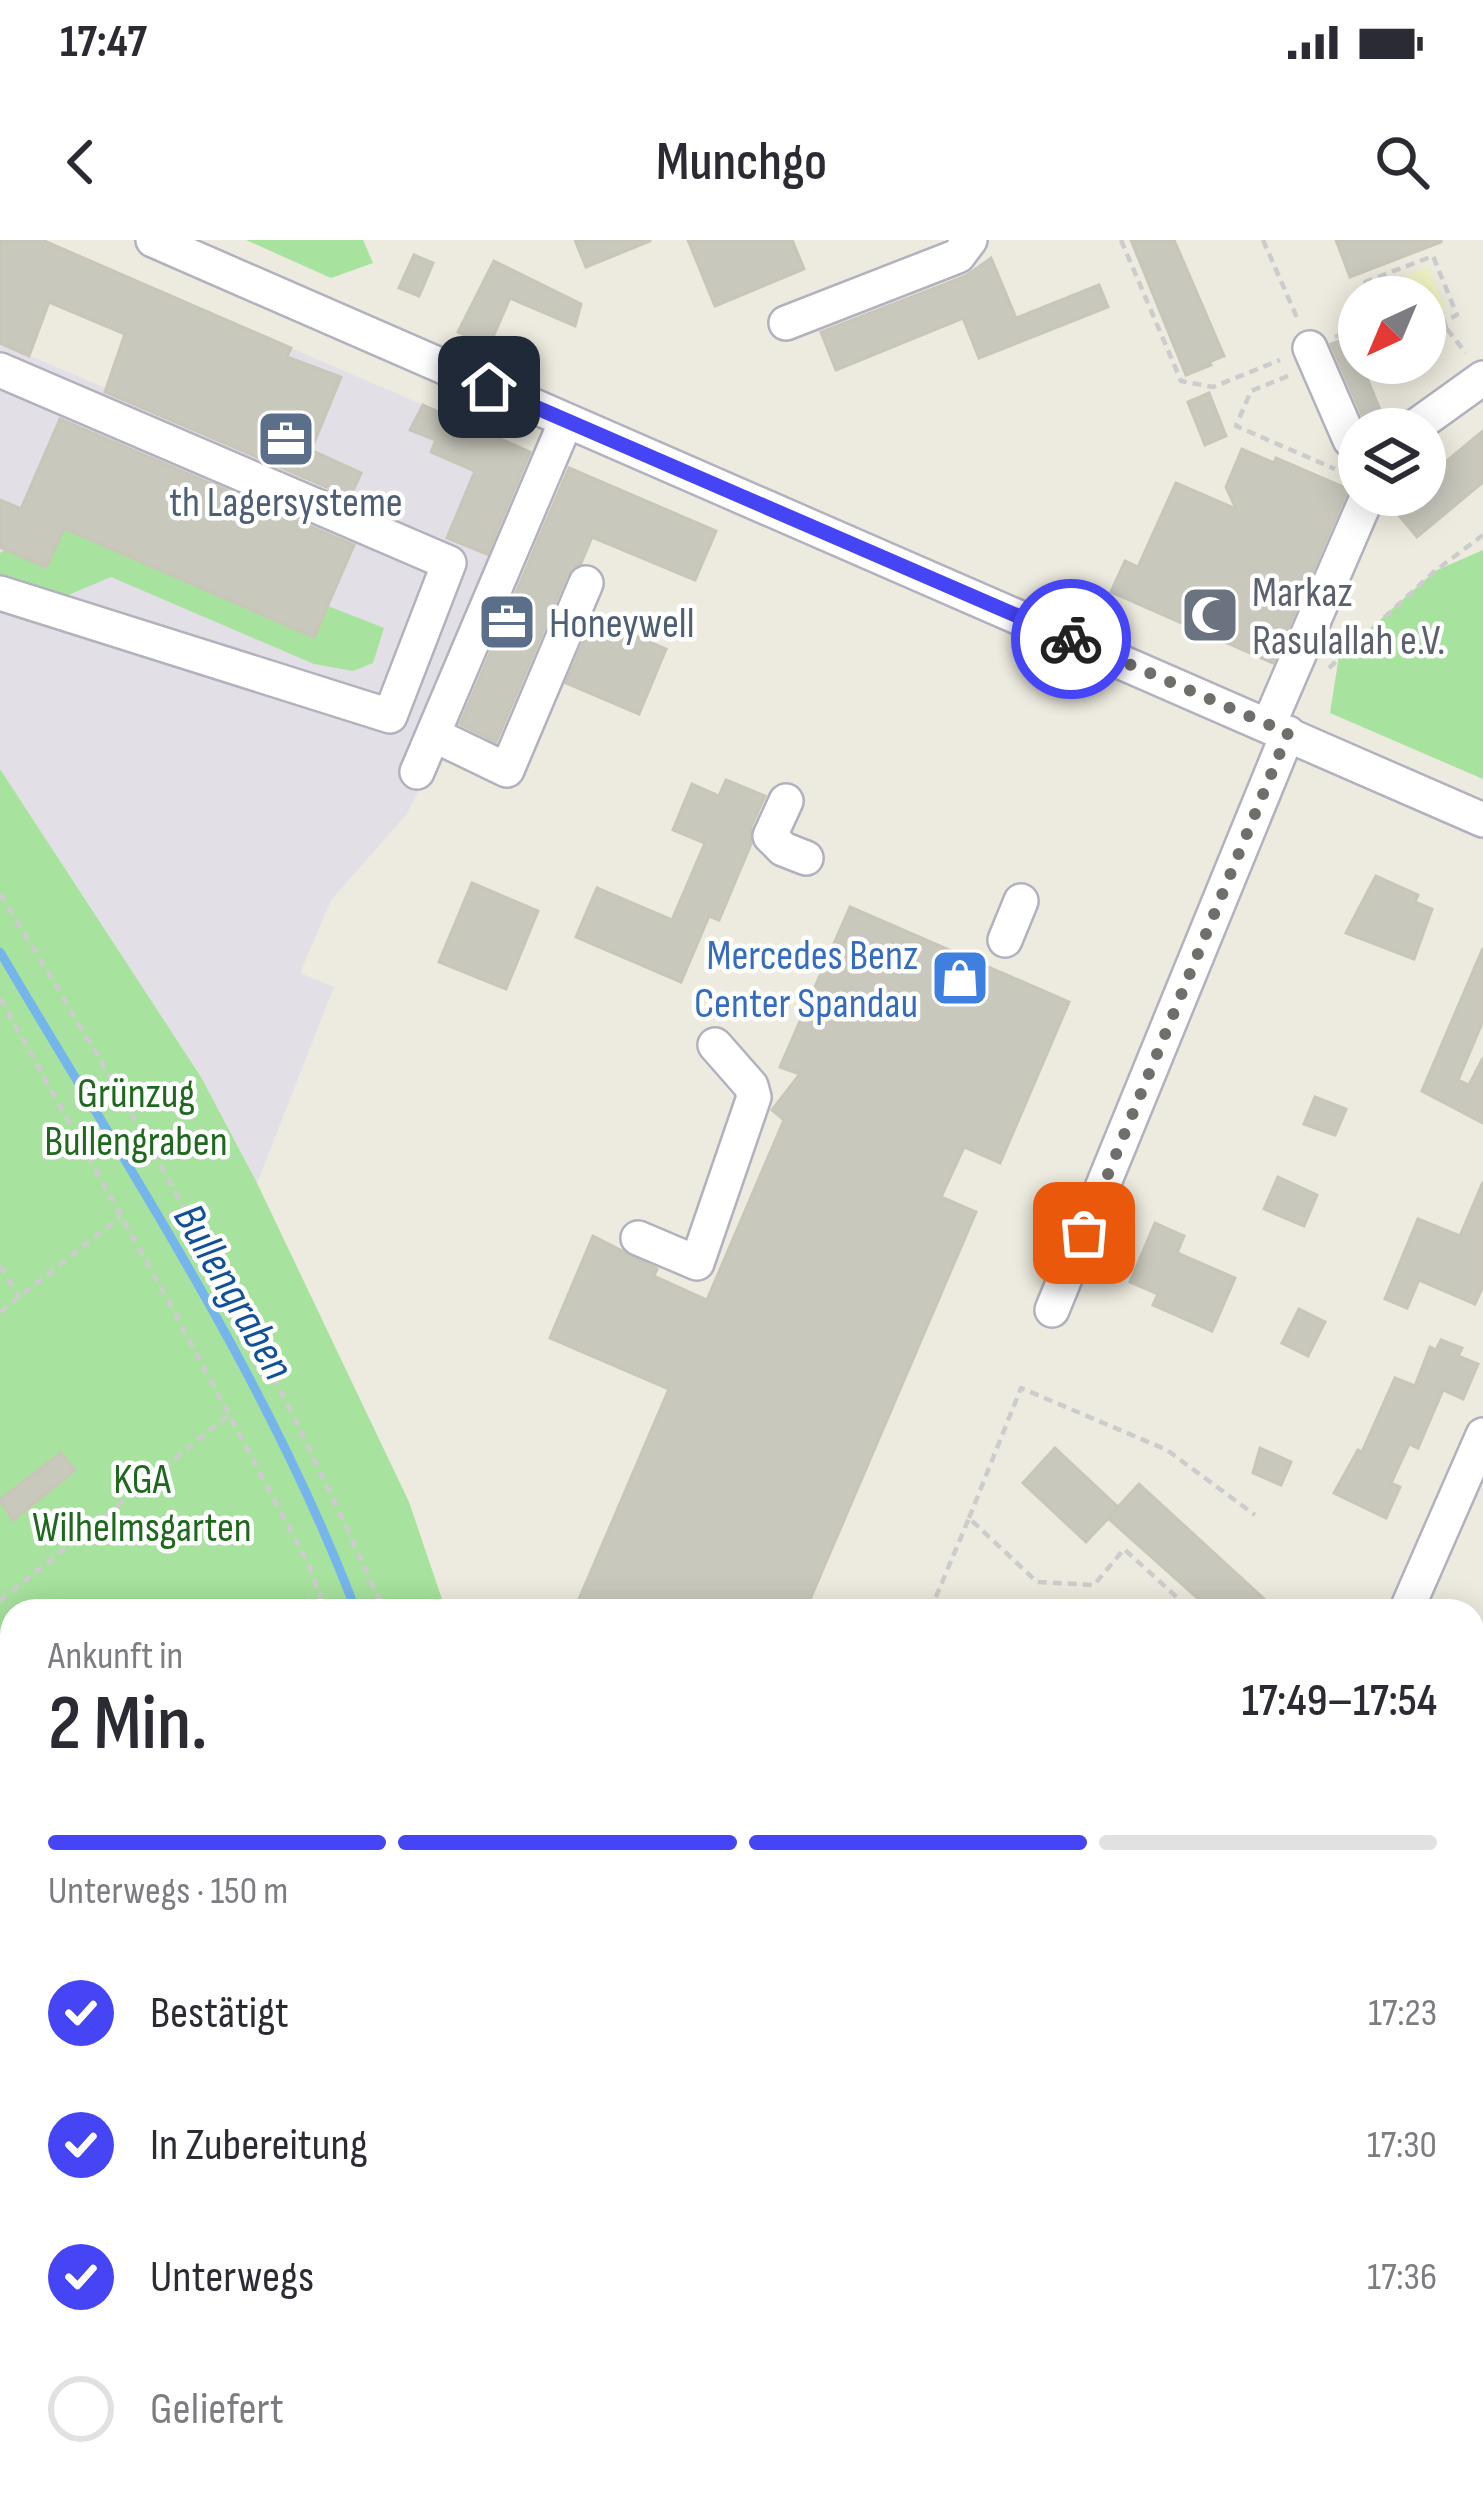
<!DOCTYPE html>
<html lang="de">
<meta charset="utf-8">
<style>
body{margin:0;font-family:"Sofia Sans Condensed",sans-serif;background:#f2f2f3;color:#2b2b33;height:100vh;display:flex;flex-direction:column;font-size:45px;white-space:nowrap}
*{box-sizing:border-box;margin:0}
p{font-size:39px;color:#7c7c81}
.icon{flex:none;width:66px;height:66px;fill:none;stroke:currentColor;stroke-width:2;stroke-linecap:round;stroke-linejoin:round}
.map{position:relative;flex:1;overflow:hidden}
.details{position:absolute;left:0px;top:1359px;width:1485px;height:903px;display:flex;flex-direction:column;background:#fff;border-radius:36px 36px 0 0;box-shadow:0 6px 30px #0003}
.details>*{flex:none}
.needle{width:78px;rotate:224deg}
.controls{position:absolute;left:1338px;top:36px;display:grid;gap:24px}
.controls a{display:grid;place-items:center;width:108px;height:108px;border-radius:50%;background:#fff;box-shadow:0 6px 30px #0003;font-size:60px}
.pin{position:absolute;display:grid;place-items:center;width:102px;height:102px;color:#fff;margin:-51px;border-radius:24px;box-shadow:0 6px 18px #0006}
.courier{position:absolute;display:grid;place-items:center;width:120px;height:120px;margin:-60px;border:9px solid #4645f5;border-radius:50%;background:#fff;color:#222;box-shadow:0 3px 15px #0007}
.head em{font-style:normal;font-weight:600}
.head div{display:flex;flex-direction:column-reverse}
.head{display:flex;align-items:center;justify-content:space-between;height:204px;padding:0 48px}
h1{font-size:78px;font-weight:600;line-height:90px}
.bar{display:grid;grid-template-columns:repeat(4,1fr);gap:18px 12px;align-content:center;height:144px;padding:0 48px}
.bar i{height:15px;border-radius:9px;background:#e1e1e2}
.bar .current{background:#4645f5}
.bar p{grid-column:span 4}
ol{padding:0 48px;list-style:none}
li{display:flex;align-items:center;gap:36px;height:132px}
li p{margin-inline-start:auto}
li .icon{padding:12px;border-radius:50%;background:#4645f5;color:#fff;stroke-width:4}
li:last-child{color:#7c7c81}
li i{width:66px;height:66px;border:6px solid #e1e1e2;border-radius:50%}
.status{display:flex;justify-content:space-between;align-items:center;height:84px;padding:0 60px;background:#fff;direction:ltr}
.status svg{height:33px;fill:currentColor}
header{display:flex;justify-content:space-between;align-items:center;height:156px;padding:0 48px;background:#fff;font-size:54px;font-weight:600}
.map>svg:first-child{display:block}
.industrial{fill:#e3dfe6}
.green{fill:#a7e29e}
.sand{fill:#eff1c4}
.lines{fill:none;stroke-linecap:round;stroke-linejoin:round}
.stream{stroke:#76b5ec;stroke-width:9}
.building{fill:#c9c8bd;stroke:#c9c6b9;stroke-width:3}
.minor-casing{stroke:#b2b2bf;stroke-width:38}
.path{stroke:#ccc;stroke-width:4.5;stroke-dasharray:9 6;stroke-linecap:butt}
.minor{stroke:#fff;stroke-width:33}
.done{stroke:#706e6b;stroke-width:12;stroke-dasharray:0 21.6}
.route{stroke:#4645f5;stroke-width:15}
.labels{text-anchor:middle;stroke-width:9;stroke-linejoin:round;paint-order:stroke}
.service-label{font-size:42px;fill:#4e5e75;stroke:#fff}
.worship-label{font-size:42px;fill:#5b616d;stroke:#fff;text-anchor:start}
.shop-label{font-size:42px;fill:#366cbe;stroke:#fff;text-anchor:end}
.park-label{font-size:42px;fill:#1e691d;stroke:#fff}
.water-label{font-size:45px;font-style:italic;fill:#11519b;stroke:#fff}
</style>
<div class="status"><b>17:47</b><svg viewBox="0 0 49 12"><path d="M0 12V9h3v3zM5 12V6h3v6zM10 12V3h3v9zM15 12V0h3v12zM26 1h20v11H26zM47 4h2v5h-2z"/></svg></div>
<header><svg class="icon" aria-label="back" viewBox="0 0 24 24"><path d="M15 5l-7 7 7 7"/></svg>Munchgo<svg class="icon" aria-label="search" viewBox="0 0 24 24"><circle cx="10" cy="10" r="6"/><path d="M15 15l6 6"/></svg></header>
<div class="map">
<svg width="1483" height="2261" viewBox="0 0 1483 2261">
<rect width="100%" height="100%" fill="#edeadf"/>
<!-- industrial -->
<path class="industrial" d="M 0,103 L 250,210 L 291,108 L 560,224 L 539,273 L 558,282 L 544,316 L 528,309 L 451,487 L 406,575 L 331,660 L 300,733 L 334,747 L 257,943 L 201,837 L 0,529 Z"/>
<!-- green -->
<g class="green">
<path d="M 246,0 L 363,0 L 373,23 L 331,38 Z"/>
<path d="M 63,288 L 314,397 L 328,366 L 384,388 L 373,423 L 353,431 L 314,424 L 111,337 L 66,356 L 0,335 L 0,313 L 6,309 L 47,327 Z"/>
<path d="M 1483,310 L 1483,539 L 1330,473 L 1339,416 L 1435,331 Z"/>
<path d="M 0,529 L 201,837 L 257,943 L 409,1262 L 446,1371 L 12,1371 L 12,1924 L 0,1909 Z"/>
<path d="M 564,2250 L 736,2250 L 740,2261 L 563,2261 Z"/>
</g>
<!-- sand -->
<path class="sand" d="M 1428,27 L 1446,70 L 1434,75 L 1438,85 L 1425,90 L 1425,57 L 1377,57 L 1374,50 Z"/>
<g class="lines">
<!-- stream -->
<g class="stream">
<path d="M 0,712 C 126,926 268,1138 356,1371"/>
<path d="M 594,2250 L 594,2261"/>
</g>
</g>
<!-- building -->
<g class="building">
<path d="M 0,0 L 42,0 L 291,108 L 287,117 L 341,137 L 311,210 L 361,233 L 350,257 L 105,152 L 125,94 L 49,62 L 29,116 L 0,103 Z"/>
<path d="M 575,0 L 650,0 L 650,1 L 586,27 Z"/>
<path d="M 688,0 L 792,0 L 804,29 L 715,66 Z"/>
<path d="M 1131,0 L 1174,0 L 1224,116 L 1209,122 L 1211,125 L 1186,135 Z"/>
<path d="M 1336,0 L 1441,0 L 1441,2 L 1350,37 Z"/>
<path d="M 414,15 L 433,23 L 419,56 L 399,48 Z"/>
<path d="M 991,18 L 1016,78 L 1099,45 L 1108,67 L 979,118 L 963,78 L 836,130 L 821,92 L 966,36 Z"/>
<path d="M 494,21 L 581,64 L 575,86 L 510,58 L 489,106 L 458,92 Z"/>
<path d="M 1350,97 L 1385,182 L 1368,189 L 1331,104 Z"/>
<path d="M 1209,153 L 1226,196 L 1205,205 L 1188,162 Z"/>
<path d="M 423,165 L 530,212 L 487,314 L 447,298 L 475,231 L 431,212 L 436,200 L 410,190 Z"/>
<path d="M 60,179 L 354,305 L 314,397 L 64,288 L 46,327 L 0,307 L 0,260 L 21,269 Z"/>
<path d="M 1483,191 L 1483,242 L 1417,297 L 1392,267 L 1406,255 L 1425,255 L 1425,239 Z"/>
<path d="M 1242,209 L 1274,223 L 1276,218 L 1348,249 L 1273,423 L 1111,352 L 1125,321 L 1138,327 L 1176,243 L 1236,269 L 1226,247 Z"/>
<path d="M 569,228 L 716,291 L 695,340 L 592,297 L 581,323 L 567,335 L 496,502 L 460,484 Z"/>
<path d="M 594,378 L 666,409 L 639,474 L 566,443 Z"/>
<path d="M 726,540 L 765,556 L 751,587 L 751,604 L 719,680 L 709,676 L 681,742 L 576,697 L 597,648 L 672,680 L 705,603 L 673,590 L 692,544 L 719,556 Z"/>
<path d="M 1376,636 L 1418,655 L 1415,662 L 1432,669 L 1414,719 L 1346,693 Z"/>
<path d="M 472,643 L 538,671 L 506,749 L 439,722 Z"/>
<path d="M 850,667 L 1069,762 L 1000,923 L 964,907 L 941,957 L 976,972 L 805,1371 L 574,1371 L 669,1149 L 550,1098 L 593,996 L 657,1029 L 654,1036 L 707,1060 L 784,880 L 772,870 L 800,834 L 780,827 Z"/>
<path d="M 1483,708 L 1483,781 L 1458,840 L 1469,845 L 1483,818 L 1483,883 L 1422,851 Z"/>
<path d="M 1315,857 L 1346,869 L 1335,895 L 1304,884 Z"/>
<path d="M 1278,937 L 1317,955 L 1304,986 L 1264,969 Z"/>
<path d="M 1483,942 L 1483,1046 L 1475,1064 L 1419,1040 L 1407,1068 L 1385,1059 L 1418,979 L 1460,996 Z"/>
<path d="M 1155,983 L 1184,996 L 1177,1013 L 1235,1038 L 1212,1091 L 1153,1065 L 1158,1054 L 1130,1042 Z"/>
<path d="M 1299,1069 L 1325,1082 L 1308,1116 L 1282,1103 Z"/>
<path d="M 1441,1100 L 1462,1108 L 1458,1116 L 1478,1124 L 1463,1159 L 1443,1150 L 1418,1208 L 1409,1204 L 1391,1243 L 1400,1247 L 1386,1278 L 1334,1253 L 1358,1210 L 1362,1212 L 1395,1138 L 1415,1146 L 1430,1107 L 1436,1110 Z"/>
<path d="M 1055,1208 L 1118,1267 L 1139,1244 L 1277,1371 L 1212,1371 L 1108,1278 L 1117,1269 L 1086,1302 L 1023,1243 Z"/>
<path d="M 1260,1208 L 1291,1222 L 1281,1245 L 1253,1233 Z"/>
<path d="M 61,1213 L 75,1230 L 13,1280 L 0,1260 Z"/>
</g>
<g class="lines">
<!-- minor casing -->
<g class="minor-casing">
<g id="minor">
<path d="M 153,0 L 1483,580"/>
<path d="M 786,83 L 958,16 L 970,0"/>
<path d="M 1310,108 L 1350,200"/>
<path d="M 0,130 L 449,323 L 390,476 L 0,353"/>
<path d="M 1412,189 L 1483,138"/>
<path d="M 1269,484 L 1368,255"/>
<path d="M 434,495 L 507,530 L 586,343"/>
<path d="M 417,532 L 566,181"/>
<path d="M 786,561 L 770,596 L 783,609 L 806,618"/>
<path d="M 1005,700 L 1021,661"/>
<path d="M 638,998 L 697,1023 L 754,857 L 751,846 L 715,805"/>
<path d="M 1052,1070 L 1288,493"/>
<path d="M 1406,1371 L 1483,1195"/>
<path d="M 1473,1658 L 1483,1664"/>
<path d="M 0,2243 L 12,2233"/>
<path d="M 83,2250 L 91,2261"/>
<path d="M 191,2250 L 200,2261"/>
<path d="M 1015,2261 L 1020,2250"/>
</g>
</g>
<!-- path -->
<g class="path">
<path d="M 1121,0 L 1181,141 L 1213,147 L 1280,120"/>
<path d="M 1263,0 L 1298,80"/>
<path d="M 1371,57 L 1365,42 L 1433,16 L 1457,75 L 1444,81 L 1446,87 L 1425,95"/>
<path d="M 1447,89 L 1466,113"/>
<path d="M 1335,97 L 1359,88"/>
<path d="M 1288,136 L 1251,151 L 1236,186 L 1335,229"/>
<path d="M 1329,428 L 1435,331 L 1483,295"/>
<path d="M 0,654 C 143,885 275,1122 384,1371"/>
<path d="M 0,758 L 175,1073 L 310,1327 L 325,1371"/>
<path d="M 0,1026 L 19,1057"/>
<path d="M 0,1072 L 120,977"/>
<path d="M 969,1278 L 1021,1148 L 1167,1210 L 1255,1275"/>
<path d="M 0,1361 L 227,1176"/>
<path d="M 930,1371 L 969,1278 L 1037,1342 L 1094,1345 L 1124,1309 L 1192,1371"/>
<path d="M 1473,1821 L 1483,1810"/>
<path d="M 0,1831 L 12,1822"/>
<path d="M 1473,1889 L 1483,1894"/>
<path d="M 1473,2147 L 1483,2153"/>
<path d="M 620,2250 L 621,2261"/>
<path d="M 1249,2250 L 1257,2261"/>
</g>
<!-- minor -->
<use href="#minor" class="minor"/>
</g>
<g class="lines">
<!-- done -->
<path class="done" d="M 1071,399 L 1288,493 L 1084,993"/>
<!-- route -->
<path class="route" d="M 489,147 L 1071,399"/>
</g>
<!-- icons -->
<defs>
<g id="office-square" transform="scale(3)"><rect x="-9" y="-9" width="18" height="18" rx="4" fill="#5c6f8a" stroke="#fff"/><path d="M-6-3h4V-5.5h4V-3h4V5H-6ZM-1-4.5V-3h2v-1.5ZM-6 0V1H6V0Z" fill="#fff"/></g>
<g id="mosque-square" transform="scale(3)"><rect x="-9" y="-9" width="18" height="18" rx="4" fill="#6b7280" stroke="#fff"/><path d="M3.5-4.9A6 6 0 1 0 3.5 4.9A5 5 0 1 1 3.5-4.9Z" fill="#fff"/></g>
<g id="shop-square" transform="scale(3)"><rect x="-9" y="-9" width="18" height="18" rx="4" fill="#3f7fe0" stroke="#fff"/><path d="M-5-2.5h2.3a2.7 3.5 0 0 1 5.4 0H5L5.5 6h-11ZM-1.5-2.5h3a1.5 2.3 0 0 0-3 0Z" fill="#fff"/></g>
</defs>
<g fill-rule="evenodd">
<use href="#office-square" x="286" y="199"/>
<use href="#mosque-square" x="1210" y="375"/>
<use href="#office-square" x="507" y="382"/>
<use href="#shop-square" x="960" y="738"/>
</g>
<g class="labels">
<!-- service labels -->
<g class="service-label">
<text x="286" y="276">th Lagersysteme</text>
<text x="549" y="397" text-anchor="start">Honeywell</text>
</g>
<!-- worship labels -->
<g class="worship-label">
<text x="1252" y="366">Markaz<tspan x="1252" dy="48">Rasulallah e.V.</tspan></text>
</g>
<!-- shop labels -->
<g class="shop-label">
<text x="918" y="729">Mercedes Benz<tspan x="918" dy="48">Center Spandau</tspan></text>
</g>
<!-- park labels -->
<g class="park-label">
<text x="136" y="867">Grünzug<tspan x="136" dy="48">Bullengraben</tspan></text>
<text x="142" y="1253">KGA<tspan x="142" dy="48">Wilhelmsgarten</tspan></text>
</g>
<!-- water labels -->
<g class="water-label">
<text transform="translate(235 1051) rotate(60)" y="16">Bullengraben</text>
</g>
</g>
</svg>
<div class="controls">
<a><svg class="needle" viewBox="-14 -14 28 28"><path d="M0-13l5 13h-10z" fill="#e53935"/><path d="M0 13l5-13h-10z" fill="#7c7c81"/></svg></a>
<a><svg class="icon" aria-label="layers" viewBox="0 0 24 24"><path d="M12 4l9 5-9 5-9-5zM3 14l9 5 9-5"/></svg></a>
</div>
<div class="pin" style="left:1084px;top:993px;background:#ea580c"><svg class="icon" aria-label="bag" viewBox="0 0 24 24"><path d="M5 8h14l-1 12H6zM9 8a3 3 0 0 1 6 0"/></svg></div>
<div class="pin" style="left:489px;top:147px;background:#1f2937"><svg class="icon" aria-label="home" viewBox="0 0 24 24"><path d="M3 11l9-7 9 7M6 9v11h12V9"/></svg></div>
<div class="courier" style="left:1071px;top:399px"><svg class="icon" aria-label="bike" viewBox="0 0 24 24"><circle cx="6" cy="16" r="4"/><circle cx="18" cy="16" r="4"/><path d="M6 16l4-8h5l3 8M10 8l3 8H6M13 5h3"/></svg></div>
<section class="details">
<div class="head"><div><h1>2 Min.</h1><p>Ankunft in</p></div><em>17:49–17:54</em></div>
<div class="bar"><i class="current"></i><i class="current"></i><i class="current"></i><i></i><p>Unterwegs · 150 m</p></div>
<ol>
<li><svg class="icon" aria-label="check" viewBox="0 0 24 24"><path d="M5 12l5 5 9-10"/></svg>Bestätigt<p>17:23</p></li>
<li><svg class="icon" aria-label="check" viewBox="0 0 24 24"><path d="M5 12l5 5 9-10"/></svg>In Zubereitung<p>17:30</p></li>
<li><svg class="icon" aria-label="check" viewBox="0 0 24 24"><path d="M5 12l5 5 9-10"/></svg>Unterwegs<p>17:36</p></li>
<li><i></i>Geliefert</li>
</ol>
</section>
</div>
